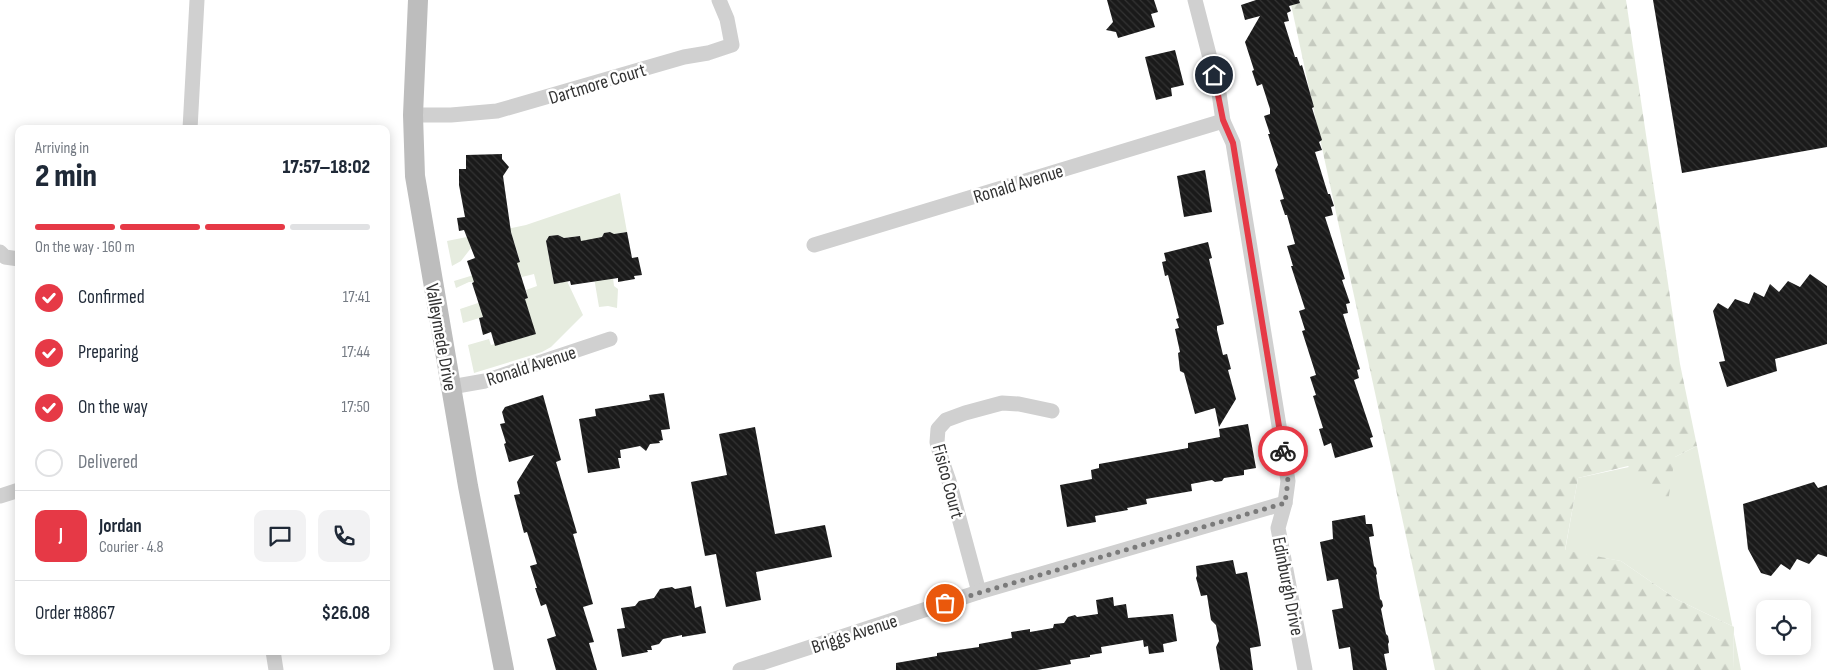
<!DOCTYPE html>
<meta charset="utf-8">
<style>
body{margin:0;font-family:"Sofia Sans Condensed",sans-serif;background:#f2f2f3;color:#1f2937;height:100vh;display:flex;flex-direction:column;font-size:19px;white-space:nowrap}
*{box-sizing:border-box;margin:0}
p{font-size:16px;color:#747a83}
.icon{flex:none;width:28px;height:28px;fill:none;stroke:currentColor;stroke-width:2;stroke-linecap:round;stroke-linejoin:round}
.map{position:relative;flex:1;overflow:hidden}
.side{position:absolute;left:15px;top:125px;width:375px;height:530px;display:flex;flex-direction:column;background:#fff;border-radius:10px;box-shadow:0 2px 12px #0003}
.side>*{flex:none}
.buttons{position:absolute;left:1756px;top:600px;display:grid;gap:10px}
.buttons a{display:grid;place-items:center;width:55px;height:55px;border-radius:10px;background:#fff;box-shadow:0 2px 12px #0003;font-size:25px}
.pin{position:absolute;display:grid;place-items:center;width:42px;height:42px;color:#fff;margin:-21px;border:2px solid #fff;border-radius:50%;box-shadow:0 1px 5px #0007}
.courier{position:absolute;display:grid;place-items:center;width:50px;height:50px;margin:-25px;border:4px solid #e63946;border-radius:50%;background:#fff;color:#222;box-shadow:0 1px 6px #0007}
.head em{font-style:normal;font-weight:800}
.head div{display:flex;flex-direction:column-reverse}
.head{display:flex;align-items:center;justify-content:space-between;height:85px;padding:0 20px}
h1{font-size:32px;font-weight:800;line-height:38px}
.bar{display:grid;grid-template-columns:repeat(4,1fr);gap:8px 5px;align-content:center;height:60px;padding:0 20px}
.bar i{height:6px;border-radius:4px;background:#e0e1e3}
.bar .active{background:#e63946}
.bar p{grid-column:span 4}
.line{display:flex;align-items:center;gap:12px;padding:0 20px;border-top:1px solid #e0e1e3}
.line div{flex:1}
.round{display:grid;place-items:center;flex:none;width:52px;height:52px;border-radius:10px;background:#f2f2f3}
ol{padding:0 20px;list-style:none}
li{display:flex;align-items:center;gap:15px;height:55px}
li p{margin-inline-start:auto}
li .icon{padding:5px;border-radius:50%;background:#e63946;color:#fff;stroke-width:4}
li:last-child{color:#747a83}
li i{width:28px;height:28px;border:2px solid #e0e1e3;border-radius:50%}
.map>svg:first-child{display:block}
.green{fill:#e6ecdf}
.forest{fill:url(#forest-firs)}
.building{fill:url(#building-back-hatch)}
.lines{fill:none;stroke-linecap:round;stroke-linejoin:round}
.street{stroke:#d0d0d0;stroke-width:15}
.secondary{stroke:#bdbdbd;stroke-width:20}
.done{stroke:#7a7a7a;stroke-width:5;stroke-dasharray:0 9}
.route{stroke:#e63946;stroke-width:6}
.labels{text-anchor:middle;stroke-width:5;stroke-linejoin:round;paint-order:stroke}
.street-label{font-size:19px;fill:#333;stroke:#fff}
</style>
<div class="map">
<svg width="1827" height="670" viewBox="0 0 1827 670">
<defs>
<pattern id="forest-firs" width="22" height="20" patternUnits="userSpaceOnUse" patternTransform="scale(1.25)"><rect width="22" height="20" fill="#e6ecdf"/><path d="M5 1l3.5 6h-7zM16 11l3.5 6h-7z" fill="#c6cbc0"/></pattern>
<pattern id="building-back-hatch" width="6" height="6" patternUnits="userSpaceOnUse" patternTransform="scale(1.25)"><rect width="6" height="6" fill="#1a1a1a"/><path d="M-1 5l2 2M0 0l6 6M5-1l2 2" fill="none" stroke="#333"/></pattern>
</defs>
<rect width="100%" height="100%" fill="#fff"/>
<!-- green -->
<g class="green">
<path d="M 620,193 L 627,232 L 614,234 L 610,232 L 604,233 L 602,237 L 594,239 L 613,278 L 614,286 L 618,289 L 617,308 L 608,306 L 599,307 L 590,254 L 583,255 L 579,236 L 564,238 L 558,235 L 549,236 L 546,241 L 554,284 L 567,281 L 583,315 L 551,347 L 542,352 L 474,373 L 468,345 L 489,339 L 491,345 L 495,344 L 498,345 L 535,334 L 499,312 L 463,323 L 460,309 L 478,303 L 491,310 L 528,298 L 526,290 L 537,286 L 534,274 L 522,277 L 519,270 L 481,282 L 469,282 L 456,288 L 454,281 L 520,261 L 511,232 L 470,246 L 471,248 L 461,261 L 452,266 L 447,241 L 526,225 Z"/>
<path d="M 1697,446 L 1741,670 L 1733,670 L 1734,627 L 1676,599 L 1621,561 L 1565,551 L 1578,478 L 1675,457 Z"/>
</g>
<!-- forest -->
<path class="forest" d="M 1290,0 L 1626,0 L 1680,364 L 1697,446 L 1675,457 L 1667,508 L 1628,466 L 1578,478 L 1565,550 L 1621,561 L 1676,599 L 1734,627 L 1733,670 L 1435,670 Z"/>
<!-- building -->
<g class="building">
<path d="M 1107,0 L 1154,0 L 1158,12 L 1151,14 L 1155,27 L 1118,38 L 1116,32 L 1106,30 L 1113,22 Z"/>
<path d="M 1256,0 L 1299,0 L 1300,3 L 1289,6 L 1291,11 L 1287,13 L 1289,21 L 1284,22 L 1295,57 L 1297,57 L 1300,66 L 1302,65 L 1314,107 L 1312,108 L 1322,140 L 1319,142 L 1322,150 L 1315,152 L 1328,194 L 1330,194 L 1334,206 L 1331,207 L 1333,215 L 1325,217 L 1345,279 L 1342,280 L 1350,303 L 1346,304 L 1348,313 L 1343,314 L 1360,369 L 1357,370 L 1359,378 L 1354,380 L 1373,437 L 1370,438 L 1373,447 L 1335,458 L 1331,443 L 1324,446 L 1319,429 L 1323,428 L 1313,396 L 1316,395 L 1310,377 L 1316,375 L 1302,331 L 1305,330 L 1299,311 L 1305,309 L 1291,266 L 1293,266 L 1287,246 L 1295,244 L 1287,215 L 1285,215 L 1280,200 L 1284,199 L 1275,170 L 1278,165 L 1268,134 L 1270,134 L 1264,116 L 1270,114 L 1270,109 L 1262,84 L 1257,86 L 1252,71 L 1254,70 L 1245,42 L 1260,16 L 1245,20 L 1241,5 Z"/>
<path d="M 1653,0 L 1827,0 L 1827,147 L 1682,173 Z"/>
<path d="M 1175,50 L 1184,85 L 1171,88 L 1172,96 L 1156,100 L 1145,57 Z"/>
<path d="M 502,154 L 502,159 L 509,167 L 503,176 L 511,232 L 520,262 L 517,263 L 528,298 L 525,299 L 536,334 L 495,346 L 491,332 L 483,335 L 479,318 L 483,317 L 472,283 L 474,282 L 467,261 L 475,258 L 464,230 L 459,231 L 457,218 L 465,217 L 459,185 L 459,169 L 466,169 L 466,155 Z"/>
<path d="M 1205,170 L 1212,212 L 1184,217 L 1177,176 Z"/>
<path d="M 610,232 L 614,234 L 627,232 L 632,258 L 638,257 L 642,275 L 634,276 L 635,279 L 618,282 L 618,278 L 571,285 L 570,281 L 554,284 L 546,241 L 549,236 L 558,235 L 564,238 L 580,236 L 581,241 L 602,237 L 604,233 Z"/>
<path d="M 1208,242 L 1212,258 L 1209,259 L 1224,324 L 1217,326 L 1217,330 L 1223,355 L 1227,354 L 1231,369 L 1228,370 L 1236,399 L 1219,427 L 1215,408 L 1195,414 L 1184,373 L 1180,371 L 1178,353 L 1180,352 L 1175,329 L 1179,328 L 1176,319 L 1179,318 L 1168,275 L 1165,276 L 1162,262 L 1166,261 L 1164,253 Z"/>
<path d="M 1810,274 L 1827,286 L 1827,344 L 1775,359 L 1777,371 L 1727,387 L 1719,362 L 1725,361 L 1713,311 L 1718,303 L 1728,309 L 1735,299 L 1749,304 L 1754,292 L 1764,297 L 1770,284 L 1779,292 L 1788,281 L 1800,287 Z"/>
<path d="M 664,393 L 670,429 L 661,430 L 663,440 L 659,441 L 660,443 L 650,444 L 646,451 L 640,446 L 620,450 L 621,458 L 618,458 L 620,468 L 588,473 L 579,419 L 596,416 L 595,409 L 650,400 L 649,395 Z"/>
<path d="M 543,395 L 561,460 L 556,462 L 577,533 L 573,534 L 593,604 L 583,607 L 594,642 L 589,643 L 597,670 L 556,670 L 547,639 L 556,636 L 546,604 L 541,606 L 535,588 L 537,588 L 530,566 L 537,564 L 527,532 L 524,533 L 514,495 L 520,494 L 517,482 L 534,455 L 509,462 L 504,444 L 506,443 L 500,424 L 505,423 L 502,412 L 505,407 Z"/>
<path d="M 1248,424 L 1256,468 L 1244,470 L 1244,475 L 1224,478 L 1222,481 L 1215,482 L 1212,480 L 1191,484 L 1192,491 L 1146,499 L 1147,504 L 1127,508 L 1128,510 L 1095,516 L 1096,522 L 1067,527 L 1060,485 L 1092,479 L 1091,470 L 1099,468 L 1099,464 L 1188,448 L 1188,443 L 1220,437 L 1219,429 Z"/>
<path d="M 755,427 L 775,534 L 825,525 L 832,557 L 756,572 L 761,600 L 726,607 L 716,554 L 705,556 L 691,482 L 727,475 L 719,434 Z"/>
<path d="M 1814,482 L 1818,488 L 1827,485 L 1827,557 L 1818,554 L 1809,564 L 1797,559 L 1790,570 L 1781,564 L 1771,576 L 1761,573 L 1748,549 L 1743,504 Z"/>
<path d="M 1365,515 L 1366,524 L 1372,524 L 1374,536 L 1369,537 L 1374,566 L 1376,568 L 1377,574 L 1376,575 L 1380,599 L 1382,601 L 1383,606 L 1381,609 L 1386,634 L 1388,636 L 1389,642 L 1388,644 L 1389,653 L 1384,654 L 1387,670 L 1353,670 L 1350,647 L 1339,649 L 1332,610 L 1343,608 L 1340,590 L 1338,579 L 1327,581 L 1320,542 L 1333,539 L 1332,521 Z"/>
<path d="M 1233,560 L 1236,574 L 1247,572 L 1258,628 L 1261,646 L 1250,648 L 1253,670 L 1220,670 L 1216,647 L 1219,641 L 1216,625 L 1211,620 L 1207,595 L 1201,596 L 1196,578 L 1197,576 L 1196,566 Z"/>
<path d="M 691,586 L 695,608 L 701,606 L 706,633 L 682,637 L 682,635 L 663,639 L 659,644 L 651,646 L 652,650 L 647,650 L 648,652 L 622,657 L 617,629 L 625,628 L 621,608 L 635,606 L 639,601 L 654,598 L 660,589 L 672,587 L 675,589 Z"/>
<path d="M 1113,597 L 1114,606 L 1126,604 L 1128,618 L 1173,614 L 1177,641 L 1163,644 L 1164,652 L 1149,654 L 1148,646 L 1144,647 L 1143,640 L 1101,647 L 1102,653 L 1090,655 L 1090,657 L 1070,660 L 1071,664 L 1037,670 L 896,670 L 896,663 L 937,656 L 937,653 L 979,647 L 979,644 L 1012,638 L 1011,632 L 1030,629 L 1030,632 L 1053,628 L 1054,624 L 1064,623 L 1068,617 L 1075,615 L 1077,617 L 1098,614 L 1096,600 Z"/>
</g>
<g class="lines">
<!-- street -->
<g class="street">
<path d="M 1195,0 L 1219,93 L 1223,121 L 1233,143 L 1288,481 L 1285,503 L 1278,528 L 1305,670"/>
<path d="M 413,115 L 451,115 L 497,111 L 684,57 L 708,53 L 732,45 L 727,19 L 719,0"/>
<path d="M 190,129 L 197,0"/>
<path d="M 814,245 L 1223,121"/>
<path d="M 0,252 L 5,257 L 19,259"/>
<path d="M 451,387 L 485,381 L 610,339"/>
<path d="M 0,496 L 19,490"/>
<path d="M 979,592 L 949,481 L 942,461 L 937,442 L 938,429 L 946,420 L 965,413 L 1002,403 L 1019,404 L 1052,411"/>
<path d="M 273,651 L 276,670"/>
<path d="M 740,670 L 979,592 L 1285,503"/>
</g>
<!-- secondary -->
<path class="secondary" d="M 418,0 L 413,115 L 415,176 L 468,486 L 504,670"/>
</g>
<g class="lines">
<!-- done -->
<path class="done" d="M 945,603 L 1285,503 L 1288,481 L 1283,451"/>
<!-- route -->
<path class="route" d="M 1214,75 L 1223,120 L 1233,143 L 1283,451"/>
</g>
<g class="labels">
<!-- street labels -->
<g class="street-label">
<text transform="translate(597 83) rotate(-17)" y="7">Dartmore Court</text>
<text transform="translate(1018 183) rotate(-17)" y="7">Ronald Avenue</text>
<text transform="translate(442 337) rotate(80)" y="7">Valleymede Drive</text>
<text transform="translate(531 365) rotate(-18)" y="7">Ronald Avenue</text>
<text transform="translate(949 481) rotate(75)" y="7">Fisico Court</text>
<text transform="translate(1289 586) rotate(79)" y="7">Edinburgh Drive</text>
<text transform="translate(854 633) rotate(-18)" y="7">Briggs Avenue</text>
</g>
</g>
</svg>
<div class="buttons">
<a><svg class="icon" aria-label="locate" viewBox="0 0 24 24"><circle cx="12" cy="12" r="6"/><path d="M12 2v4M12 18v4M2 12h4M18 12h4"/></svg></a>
</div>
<div class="pin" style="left:945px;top:603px;background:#ea580c"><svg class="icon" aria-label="bag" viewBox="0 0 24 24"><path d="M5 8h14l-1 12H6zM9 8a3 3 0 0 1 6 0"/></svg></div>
<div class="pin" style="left:1214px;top:75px;background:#1f2937"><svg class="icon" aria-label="home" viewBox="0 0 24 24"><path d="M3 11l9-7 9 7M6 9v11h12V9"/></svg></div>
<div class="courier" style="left:1283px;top:451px"><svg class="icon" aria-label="bike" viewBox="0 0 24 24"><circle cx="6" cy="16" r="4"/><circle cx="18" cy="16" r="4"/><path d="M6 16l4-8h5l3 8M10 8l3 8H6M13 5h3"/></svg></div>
<section class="side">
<div class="head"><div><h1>2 min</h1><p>Arriving in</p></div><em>17:57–18:02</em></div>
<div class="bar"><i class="active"></i><i class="active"></i><i class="active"></i><i></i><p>On the way · 160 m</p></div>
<ol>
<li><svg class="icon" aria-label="check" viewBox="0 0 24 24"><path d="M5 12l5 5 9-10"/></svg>Confirmed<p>17:41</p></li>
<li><svg class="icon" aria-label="check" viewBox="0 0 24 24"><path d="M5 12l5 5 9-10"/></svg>Preparing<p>17:44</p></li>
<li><svg class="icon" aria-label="check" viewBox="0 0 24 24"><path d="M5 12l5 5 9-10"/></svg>On the way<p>17:50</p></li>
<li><i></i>Delivered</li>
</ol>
<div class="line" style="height:90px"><b class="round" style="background:#e63946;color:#fff">J</b><div><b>Jordan</b><p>Courier · 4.8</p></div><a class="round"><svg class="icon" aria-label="chat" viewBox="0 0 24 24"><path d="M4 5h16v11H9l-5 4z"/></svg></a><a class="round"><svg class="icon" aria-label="phone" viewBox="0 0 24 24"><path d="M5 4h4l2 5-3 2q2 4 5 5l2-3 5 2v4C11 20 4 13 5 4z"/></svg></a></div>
<div class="line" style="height:65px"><div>Order #8867</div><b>$26.08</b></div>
</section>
</div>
